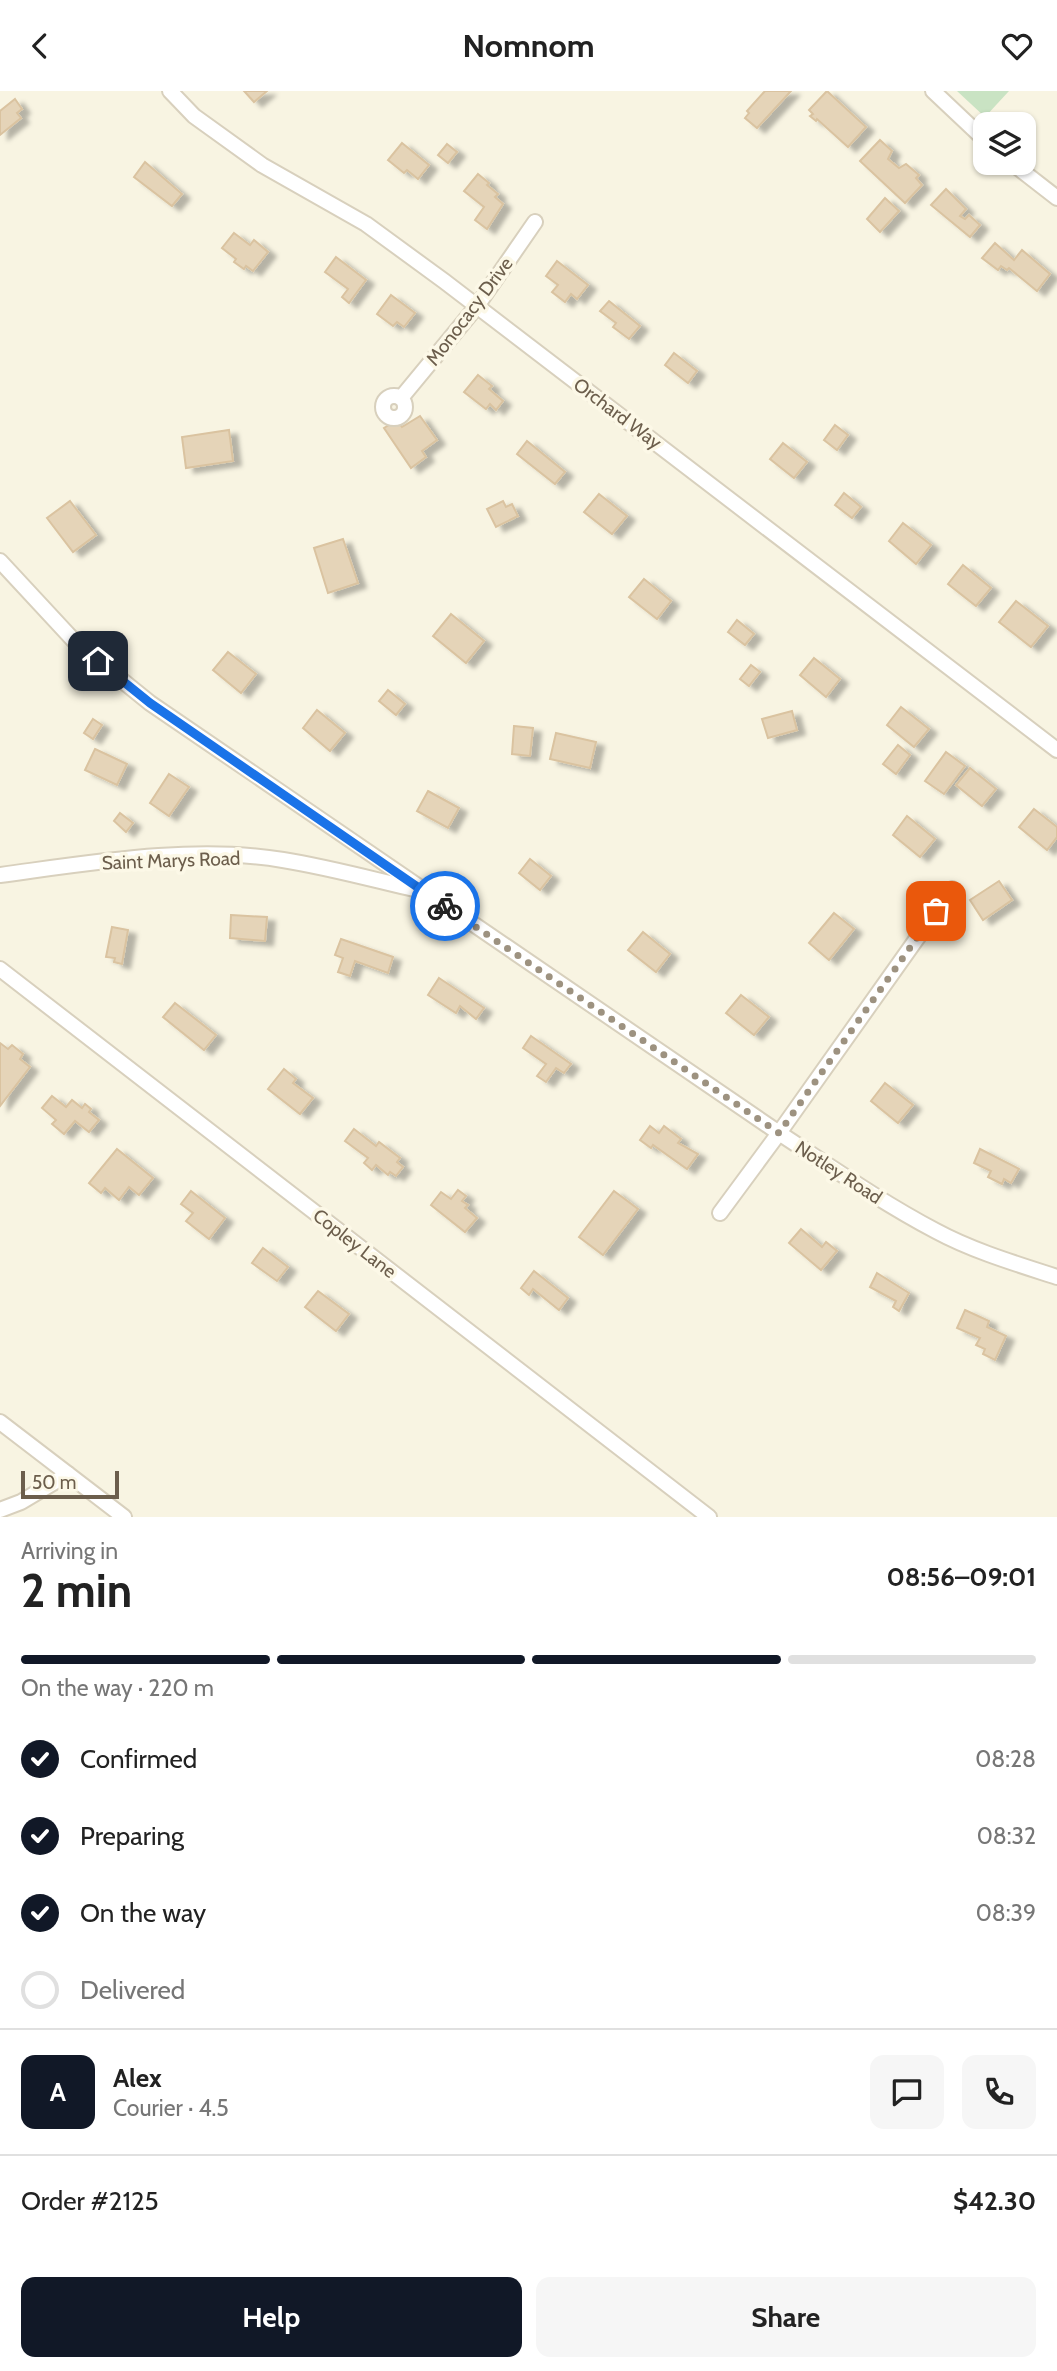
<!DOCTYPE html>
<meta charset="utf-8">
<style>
body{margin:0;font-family:Cabin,sans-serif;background:#f6f6f6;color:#222;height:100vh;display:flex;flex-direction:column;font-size:26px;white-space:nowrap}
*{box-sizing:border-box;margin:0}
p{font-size:23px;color:#767676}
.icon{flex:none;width:38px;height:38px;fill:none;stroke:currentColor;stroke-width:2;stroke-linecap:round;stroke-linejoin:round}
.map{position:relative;height:1426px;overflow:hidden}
.panel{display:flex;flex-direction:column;background:#fff;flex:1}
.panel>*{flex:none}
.controls{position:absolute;left:973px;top:21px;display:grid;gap:14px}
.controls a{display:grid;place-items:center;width:63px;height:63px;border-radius:14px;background:#fff;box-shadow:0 2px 5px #0004;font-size:35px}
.scale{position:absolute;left:21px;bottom:18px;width:98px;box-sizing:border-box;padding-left:7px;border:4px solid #6c5e4c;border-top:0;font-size:19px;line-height:24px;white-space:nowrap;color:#6c5e4c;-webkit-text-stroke:5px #fcf8e7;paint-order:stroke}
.pin{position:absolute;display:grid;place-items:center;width:60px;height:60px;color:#fff;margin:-30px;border-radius:14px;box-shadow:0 4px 10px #0006}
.courier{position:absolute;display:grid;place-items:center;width:70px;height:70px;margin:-35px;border:5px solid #1a73e8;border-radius:50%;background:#fff;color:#222;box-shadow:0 2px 9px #0007}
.headline em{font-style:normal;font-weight:700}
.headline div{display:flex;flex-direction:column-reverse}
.headline{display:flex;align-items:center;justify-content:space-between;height:119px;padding:0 21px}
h1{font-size:46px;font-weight:700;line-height:52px}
.bar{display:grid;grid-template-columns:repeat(4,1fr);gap:10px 7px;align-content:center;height:84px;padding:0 21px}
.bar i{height:9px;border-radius:5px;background:#e0e0e0}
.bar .current{background:#111827}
.bar p{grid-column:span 4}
.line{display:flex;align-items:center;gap:18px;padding:0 21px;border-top:2px solid #e0e0e0}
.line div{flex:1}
.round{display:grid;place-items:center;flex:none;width:74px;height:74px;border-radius:14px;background:#f6f6f6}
ol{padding:0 21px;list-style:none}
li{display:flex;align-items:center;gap:21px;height:77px}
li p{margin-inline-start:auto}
li .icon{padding:7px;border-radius:50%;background:#111827;color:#fff;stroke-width:4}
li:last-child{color:#767676}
li i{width:38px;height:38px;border:4px solid #e0e0e0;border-radius:50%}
.primary-button{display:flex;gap:14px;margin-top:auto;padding:14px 21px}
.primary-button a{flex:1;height:80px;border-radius:14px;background:#111827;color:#fff;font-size:28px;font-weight:700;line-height:80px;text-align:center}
.primary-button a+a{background:#f6f6f6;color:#222}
header{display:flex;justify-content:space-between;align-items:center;height:91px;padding:0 21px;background:#fff;font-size:32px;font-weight:700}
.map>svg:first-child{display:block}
.green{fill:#c9e3c3}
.building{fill:#e5d4b8;stroke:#dac3a0;stroke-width:2;filter:url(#shadow)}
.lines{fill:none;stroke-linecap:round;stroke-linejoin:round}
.minor-casing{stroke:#d8d0bd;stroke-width:18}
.minor{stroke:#fff;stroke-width:14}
.done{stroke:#9d9280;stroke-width:7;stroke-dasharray:0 12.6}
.route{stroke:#1a73e8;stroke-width:9}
.labels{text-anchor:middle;stroke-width:7;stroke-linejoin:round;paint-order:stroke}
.street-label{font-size:19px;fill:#6c5e4c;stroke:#fcf8e7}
</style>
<header><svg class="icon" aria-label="back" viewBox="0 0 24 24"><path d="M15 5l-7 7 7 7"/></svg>Nomnom<svg class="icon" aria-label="heart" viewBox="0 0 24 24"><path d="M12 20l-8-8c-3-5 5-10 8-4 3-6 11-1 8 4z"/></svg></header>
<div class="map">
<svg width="1057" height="1426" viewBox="0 0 1057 1426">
<defs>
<filter id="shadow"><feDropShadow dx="8" dy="4.5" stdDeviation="2" flood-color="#0004"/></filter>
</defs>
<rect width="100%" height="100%" fill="#f8f4e2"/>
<!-- green -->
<path class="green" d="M 957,0 L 1009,0 L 985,26 Z"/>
<!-- building -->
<g class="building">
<path d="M 244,0 L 267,0 L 254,11 Z"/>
<path d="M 765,0 L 791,0 L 757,37 L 745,27 L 749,22 L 747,20 Z"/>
<path d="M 827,0 L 866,36 L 848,56 L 817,28 L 816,30 L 810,25 L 813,23 L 809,19 Z"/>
<path d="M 15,8 L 22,18 L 17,22 L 21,27 L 0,44 L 0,20 Z"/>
<path d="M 880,49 L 892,60 L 888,68 L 899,77 L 906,73 L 919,84 L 916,87 L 922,94 L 905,112 L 860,70 Z"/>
<path d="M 402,52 L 429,74 L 418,88 L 407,79 L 404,82 L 388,69 Z"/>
<path d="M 447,53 L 457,61 L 448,72 L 438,64 Z"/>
<path d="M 145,71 L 182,103 L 172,115 L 134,86 Z"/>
<path d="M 478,83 L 489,92 L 487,94 L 498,103 L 495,106 L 503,113 L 487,138 L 475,129 L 484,116 L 464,100 Z"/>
<path d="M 946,98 L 966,118 L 960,125 L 965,128 L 969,124 L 980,134 L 970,146 L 931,114 Z"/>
<path d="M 885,107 L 899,120 L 880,141 L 867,128 Z"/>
<path d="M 234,142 L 250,154 L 254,149 L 268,161 L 253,180 L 246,175 L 244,178 L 234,171 L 236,168 L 222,157 Z"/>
<path d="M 995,152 L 1014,169 L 1022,159 L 1050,183 L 1037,200 L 1009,177 L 1007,179 L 1001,175 L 998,179 L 982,167 Z"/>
<path d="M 336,166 L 366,189 L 349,212 L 342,206 L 348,198 L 325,181 Z"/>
<path d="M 557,170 L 588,194 L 577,208 L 571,203 L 565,211 L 552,201 L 558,194 L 546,185 Z"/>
<path d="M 391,204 L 415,222 L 404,236 L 397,231 L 393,235 L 377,223 Z"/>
<path d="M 609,210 L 640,235 L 629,248 L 613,236 L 616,232 L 600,220 Z"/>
<path d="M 674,262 L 697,280 L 688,292 L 665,274 Z"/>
<path d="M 478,284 L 492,295 L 489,298 L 503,310 L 496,319 L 490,313 L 486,318 L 464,301 Z"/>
<path d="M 420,325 L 437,349 L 422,360 L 426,366 L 411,377 L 384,337 L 397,329 L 402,336 Z"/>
<path d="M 835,334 L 848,344 L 837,359 L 824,349 Z"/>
<path d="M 229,339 L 233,370 L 186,377 L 182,346 Z"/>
<path d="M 527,350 L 565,381 L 555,393 L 517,363 Z"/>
<path d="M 783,352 L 807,371 L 794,387 L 770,368 Z"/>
<path d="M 844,402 L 861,416 L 852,427 L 835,414 Z"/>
<path d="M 599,403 L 627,425 L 612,443 L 584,421 Z"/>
<path d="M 70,410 L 96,444 L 73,461 L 47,427 Z"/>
<path d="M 503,410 L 506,416 L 512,413 L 518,425 L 496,436 L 487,418 Z"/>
<path d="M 903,432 L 931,454 L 916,473 L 889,450 Z"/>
<path d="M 343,448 L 358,492 L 328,502 L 314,457 Z"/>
<path d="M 963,474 L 991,497 L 976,515 L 948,493 Z"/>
<path d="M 644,488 L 671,510 L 657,528 L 629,506 Z"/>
<path d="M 1016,510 L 1048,535 L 1031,556 L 999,531 Z"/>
<path d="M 451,523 L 484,550 L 466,572 L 433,545 Z"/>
<path d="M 737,529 L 754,543 L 745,554 L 728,541 Z"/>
<path d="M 228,561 L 256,583 L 241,602 L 213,579 Z"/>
<path d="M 814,567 L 840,588 L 826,606 L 800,584 Z"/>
<path d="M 751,574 L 760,581 L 749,595 L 740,588 Z"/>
<path d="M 388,599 L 405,613 L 396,624 L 379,610 Z"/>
<path d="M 901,616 L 929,638 L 914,656 L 887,634 Z"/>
<path d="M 317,619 L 345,642 L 330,660 L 303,637 Z"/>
<path d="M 792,620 L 797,639 L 768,647 L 762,628 Z"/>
<path d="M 93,628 L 102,634 L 93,648 L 84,642 Z"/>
<path d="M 514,635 L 533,637 L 530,665 L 512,663 Z"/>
<path d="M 556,642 L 596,651 L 590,677 L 550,668 Z"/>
<path d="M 898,654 L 910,664 L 896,683 L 883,673 Z"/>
<path d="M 95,658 L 127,673 L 117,694 L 85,679 Z"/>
<path d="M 946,661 L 965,675 L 944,703 L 925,690 Z"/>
<path d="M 970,677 L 996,698 L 982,715 L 956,694 Z"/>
<path d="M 169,683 L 189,696 L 169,725 L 150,712 Z"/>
<path d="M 428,700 L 459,717 L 448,737 L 417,720 Z"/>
<path d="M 1034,718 L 1057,736 L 1057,746 L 1047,759 L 1019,736 Z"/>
<path d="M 120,722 L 133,732 L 126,741 L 114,730 Z"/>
<path d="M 907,725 L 935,748 L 920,766 L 893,744 Z"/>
<path d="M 530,768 L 551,785 L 540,799 L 519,782 Z"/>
<path d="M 999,790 L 1012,809 L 983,829 L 970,809 Z"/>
<path d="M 834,822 L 854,838 L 829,869 L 809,852 Z"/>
<path d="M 231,824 L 267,826 L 265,850 L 230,847 Z"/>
<path d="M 112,836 L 128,839 L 122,873 L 114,871 L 115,867 L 106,866 Z"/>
<path d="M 643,841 L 670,863 L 656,881 L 628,859 Z"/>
<path d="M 341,848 L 393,866 L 388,882 L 355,870 L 350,885 L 338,881 L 343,867 L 335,864 Z"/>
<path d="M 439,887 L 484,917 L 476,928 L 460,915 L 456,922 L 428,904 Z"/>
<path d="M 741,904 L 769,926 L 754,944 L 726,922 Z"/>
<path d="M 175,912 L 216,944 L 204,959 L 163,926 Z"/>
<path d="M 531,945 L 571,973 L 564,982 L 556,977 L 546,991 L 537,985 L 546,973 L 523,957 Z"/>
<path d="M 0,952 L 8,958 L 12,954 L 23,963 L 20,968 L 30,976 L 0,1015 Z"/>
<path d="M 284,978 L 296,988 L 293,992 L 313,1007 L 300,1023 L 268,998 Z"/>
<path d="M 885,992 L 913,1014 L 898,1032 L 871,1010 Z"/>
<path d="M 52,1005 L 66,1016 L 72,1009 L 82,1017 L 85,1013 L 91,1018 L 89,1021 L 99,1029 L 89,1041 L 75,1030 L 64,1043 L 52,1033 L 56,1029 L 42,1017 Z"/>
<path d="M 650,1035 L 659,1042 L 664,1035 L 681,1048 L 678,1052 L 698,1063 L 687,1078 L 653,1054 L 651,1057 L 640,1049 Z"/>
<path d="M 354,1038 L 376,1055 L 379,1051 L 400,1067 L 397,1071 L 403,1076 L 396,1085 L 390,1081 L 388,1084 L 376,1074 L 372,1079 L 364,1072 L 368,1067 L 345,1050 Z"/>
<path d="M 117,1058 L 153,1087 L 139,1104 L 129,1096 L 119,1109 L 105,1097 L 101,1102 L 89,1092 Z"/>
<path d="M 980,1058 L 1019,1078 L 1011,1092 L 1004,1088 L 1002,1093 L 988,1086 L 991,1080 L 974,1072 Z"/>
<path d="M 458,1099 L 466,1105 L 462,1110 L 468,1114 L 465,1117 L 477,1127 L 465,1141 L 431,1114 L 441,1101 L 451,1108 Z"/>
<path d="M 191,1100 L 225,1127 L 209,1148 L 186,1130 L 193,1122 L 181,1113 Z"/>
<path d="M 614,1100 L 638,1118 L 603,1164 L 579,1146 Z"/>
<path d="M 801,1138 L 822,1156 L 826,1151 L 837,1160 L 821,1179 L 789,1152 Z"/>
<path d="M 263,1157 L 288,1176 L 277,1190 L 252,1172 Z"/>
<path d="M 534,1180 L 568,1207 L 559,1219 L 533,1198 L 529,1204 L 521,1197 Z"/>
<path d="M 877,1182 L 909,1202 L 899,1220 L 893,1216 L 896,1210 L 870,1196 Z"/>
<path d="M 318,1200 L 349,1223 L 336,1240 L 305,1216 Z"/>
<path d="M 965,1219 L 989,1230 L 987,1236 L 1006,1245 L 995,1269 L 983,1263 L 985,1258 L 976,1254 L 980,1247 L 957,1237 Z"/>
</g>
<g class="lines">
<!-- minor casing -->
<g class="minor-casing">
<g id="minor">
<path d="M 170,0 L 194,25 L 262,74 L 366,133 L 444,190 L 1057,659"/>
<path d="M 933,0 L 985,49"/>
<path d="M 1012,72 L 1057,107"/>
<circle cx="394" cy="316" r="11"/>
<path d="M 401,307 L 477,215 L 535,131"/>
<path d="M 0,470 L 77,553 L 150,612 L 779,1042 C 831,1076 881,1111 936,1140 C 973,1160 1017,1173 1057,1186"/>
<path d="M 0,784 C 90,772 193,754 283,769 C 327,776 371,788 414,798"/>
<path d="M 0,878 L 709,1426"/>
<path d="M 720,1122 L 779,1042 L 952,798"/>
<path d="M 0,1331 L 124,1426"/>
<path d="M 0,1419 L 21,1411 L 68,1383"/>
</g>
</g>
<!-- minor -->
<use href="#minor" class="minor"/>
</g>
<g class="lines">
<!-- done -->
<path class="done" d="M 445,815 L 779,1042 L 936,820"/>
<!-- route -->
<path class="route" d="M 98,570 L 150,612 L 445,815"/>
</g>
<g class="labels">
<!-- street labels -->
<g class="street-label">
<text transform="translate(469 220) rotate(-53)" y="7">Monocacy Drive</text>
<text transform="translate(618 322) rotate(37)" y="7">Orchard Way</text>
<text transform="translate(171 769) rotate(-2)" y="7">Saint Marys Road</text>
<text transform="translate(839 1081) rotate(33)" y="7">Notley Road</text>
<text transform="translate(355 1152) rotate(38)" y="7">Copley Lane</text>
</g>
</g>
</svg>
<div class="controls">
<a><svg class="icon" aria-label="layers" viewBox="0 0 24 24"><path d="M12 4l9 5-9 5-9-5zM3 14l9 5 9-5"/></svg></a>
</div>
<div class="scale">50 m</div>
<div class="pin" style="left:936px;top:820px;background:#ea580c"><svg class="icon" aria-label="bag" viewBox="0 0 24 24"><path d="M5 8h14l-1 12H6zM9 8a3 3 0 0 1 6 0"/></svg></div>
<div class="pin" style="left:98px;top:570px;background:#1f2937"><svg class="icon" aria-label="home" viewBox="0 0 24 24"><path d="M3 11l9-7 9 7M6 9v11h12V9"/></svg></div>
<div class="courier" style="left:445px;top:815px"><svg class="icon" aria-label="bike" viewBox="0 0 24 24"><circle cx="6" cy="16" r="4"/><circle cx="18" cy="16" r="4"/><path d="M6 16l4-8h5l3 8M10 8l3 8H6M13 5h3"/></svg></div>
</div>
<section class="panel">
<div class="headline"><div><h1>2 min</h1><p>Arriving in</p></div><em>08:56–09:01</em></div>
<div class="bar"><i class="current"></i><i class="current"></i><i class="current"></i><i></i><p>On the way · 220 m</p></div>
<ol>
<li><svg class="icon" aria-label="check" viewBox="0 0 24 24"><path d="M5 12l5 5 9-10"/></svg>Confirmed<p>08:28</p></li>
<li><svg class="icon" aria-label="check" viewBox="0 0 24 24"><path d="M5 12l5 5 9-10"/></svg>Preparing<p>08:32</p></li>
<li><svg class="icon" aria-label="check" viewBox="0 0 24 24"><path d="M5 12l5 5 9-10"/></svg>On the way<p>08:39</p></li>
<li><i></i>Delivered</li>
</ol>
<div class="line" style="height:126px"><b class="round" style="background:#111827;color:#fff">A</b><div><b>Alex</b><p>Courier · 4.5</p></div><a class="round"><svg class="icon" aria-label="chat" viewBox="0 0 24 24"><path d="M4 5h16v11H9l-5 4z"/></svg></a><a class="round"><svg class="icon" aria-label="phone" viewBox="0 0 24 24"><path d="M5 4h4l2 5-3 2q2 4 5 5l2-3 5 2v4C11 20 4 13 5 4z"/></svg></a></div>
<div class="line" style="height:91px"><div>Order #2125</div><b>$42.30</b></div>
<div class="primary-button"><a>Help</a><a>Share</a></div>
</section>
